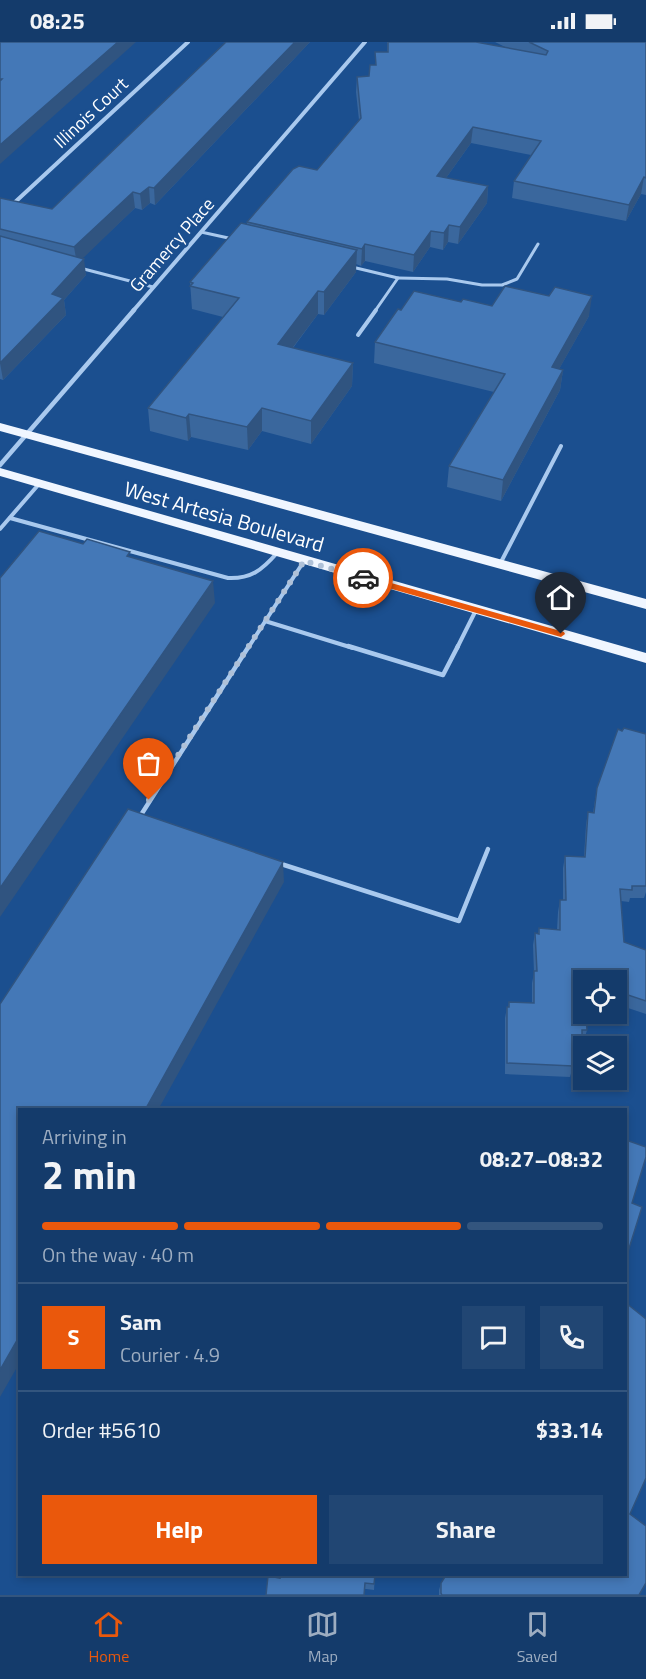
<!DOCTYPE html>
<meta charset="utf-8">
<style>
body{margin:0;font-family:"Titillium Web",sans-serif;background:#214673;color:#f1f3f6;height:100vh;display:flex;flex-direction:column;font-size:22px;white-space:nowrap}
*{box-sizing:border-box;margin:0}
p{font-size:20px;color:#9dadc1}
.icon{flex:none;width:33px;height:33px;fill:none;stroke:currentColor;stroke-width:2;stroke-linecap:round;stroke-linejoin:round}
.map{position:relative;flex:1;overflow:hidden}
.sheet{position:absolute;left:18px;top:1066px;width:609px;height:468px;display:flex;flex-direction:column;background:#143b6b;border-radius:0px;box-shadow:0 3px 9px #0003,0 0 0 2px #33557e}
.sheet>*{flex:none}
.fabs{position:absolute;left:573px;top:928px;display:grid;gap:12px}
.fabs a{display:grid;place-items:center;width:54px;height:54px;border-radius:0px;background:#143b6b;box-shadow:0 3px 9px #0003,0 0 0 2px #33557e;font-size:30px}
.pin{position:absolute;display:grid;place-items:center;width:51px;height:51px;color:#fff;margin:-62px -26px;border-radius:50% 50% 50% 0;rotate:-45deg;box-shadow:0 0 6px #0007}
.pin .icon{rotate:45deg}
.courier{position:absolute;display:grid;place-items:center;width:60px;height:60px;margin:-30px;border:4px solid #ea580c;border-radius:50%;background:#fff;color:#222;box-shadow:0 2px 8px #0007}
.headline em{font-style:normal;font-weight:700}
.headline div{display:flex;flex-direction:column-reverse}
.headline{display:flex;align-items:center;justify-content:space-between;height:102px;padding:0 24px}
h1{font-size:39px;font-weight:700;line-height:45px}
.bar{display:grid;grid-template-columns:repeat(4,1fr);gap:9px 6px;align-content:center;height:72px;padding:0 24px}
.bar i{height:8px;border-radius:4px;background:#33557e}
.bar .active{background:#ea580c}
.bar p{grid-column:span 4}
.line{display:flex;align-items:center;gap:15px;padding:0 24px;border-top:2px solid #33557e}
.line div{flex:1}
.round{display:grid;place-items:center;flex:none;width:63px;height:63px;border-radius:0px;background:#214673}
.primary-button{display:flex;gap:12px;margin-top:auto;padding:12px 24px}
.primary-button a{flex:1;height:69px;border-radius:0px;background:#ea580c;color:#fff;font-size:24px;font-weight:700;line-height:69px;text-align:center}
.primary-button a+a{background:#214673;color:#f1f3f6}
.status{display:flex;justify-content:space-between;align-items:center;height:42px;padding:0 30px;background:#143b6b;direction:ltr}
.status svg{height:16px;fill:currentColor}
.menu{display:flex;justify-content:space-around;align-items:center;height:84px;border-top:2px solid #33557e;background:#143b6b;font-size:16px;color:#9dadc1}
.menu a{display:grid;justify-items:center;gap:3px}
.menu .active{color:#ea580c}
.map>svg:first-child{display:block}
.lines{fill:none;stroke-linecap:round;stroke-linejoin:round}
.lane-far2{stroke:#a9c9ee;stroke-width:3}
.lane-far1{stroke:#a9c9ee;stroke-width:4}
.lane{stroke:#a9c9ee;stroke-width:4.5}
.street-far1{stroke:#a9c9ee;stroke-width:4}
.street{stroke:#a9c9ee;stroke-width:4.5}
.primary{fill:#f0f6ff;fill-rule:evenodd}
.wall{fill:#3a679d}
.shaded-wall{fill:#305480}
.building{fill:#4478b7;stroke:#305480;stroke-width:1.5}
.route{fill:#ea580c}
.done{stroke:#afc1d8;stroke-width:6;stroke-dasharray:0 10.8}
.labels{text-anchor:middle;stroke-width:5;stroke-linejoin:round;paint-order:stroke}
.far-street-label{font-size:18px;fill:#fff;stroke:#1b4f8f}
.street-label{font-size:21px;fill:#fff;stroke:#1b4f8f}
</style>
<div class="status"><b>08:25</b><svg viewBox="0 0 49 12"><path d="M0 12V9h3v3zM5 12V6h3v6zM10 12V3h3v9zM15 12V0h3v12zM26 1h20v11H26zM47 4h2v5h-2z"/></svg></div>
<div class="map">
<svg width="646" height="1553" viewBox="0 0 646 1553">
<rect width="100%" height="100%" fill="#1b4f8f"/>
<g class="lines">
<!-- lane-far2 -->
<g class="lane-far2">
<path d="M 201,190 L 233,197"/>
<path d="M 352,225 L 398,236 L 375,269"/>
<path d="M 80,226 L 153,245"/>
<path d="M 398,236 L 447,237 L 482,243 L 502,243 L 517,237 L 538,202"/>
</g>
<!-- lane-far1 -->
<g class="lane-far1">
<path d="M 358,293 L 376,268"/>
<path d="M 10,476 L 228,536 C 251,537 262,528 277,511"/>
<path d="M 0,487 L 39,442"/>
<path d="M 500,522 L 561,404"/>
<path d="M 265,579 L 353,606"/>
<path d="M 248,606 L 304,519"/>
<path d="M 457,606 L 476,568"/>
</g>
<!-- lane -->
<g class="lane">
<path d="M 348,604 L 443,633 L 458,604"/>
<path d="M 139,776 L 249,604"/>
<path d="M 278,821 L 459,879 L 488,807"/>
</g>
<!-- street-far1 -->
<g class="street-far1">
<path d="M 13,162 L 188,0"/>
<path d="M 133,269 L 365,0"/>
</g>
<!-- street -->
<path class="street" d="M 0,423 L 134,268"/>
<!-- primary -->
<g class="primary">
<path d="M 0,381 L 646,557 L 646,567 L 0,389 Z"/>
<path d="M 0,426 L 646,611 L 646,621 L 0,434 Z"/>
</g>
</g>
<!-- wall -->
<g class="wall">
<path d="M 226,0 L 310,0 L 155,163 L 150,161 L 142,168 L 135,166 L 82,216 L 86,233 L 64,258 L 66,273 L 3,338 L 0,337 L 0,156 L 52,167 Z"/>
<path d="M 387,0 L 507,6 L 495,0 L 646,0 L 646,153 L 641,152 L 626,179 L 512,156 L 514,139 L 531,113 L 471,101 L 446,136 L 488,144 L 487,161 L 458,202 L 448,200 L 443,208 L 430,205 L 413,230 L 365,219 L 361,224 L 356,222 L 356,230 L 324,273 L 318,272 L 293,306 L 353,321 L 352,344 L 311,402 L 262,389 L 248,408 L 191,395 L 188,399 L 150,389 L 148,366 L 223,275 L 192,267 L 190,240 L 247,182 L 247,180 L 317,128 L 359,78 L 356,50 L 357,35 L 369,34 L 375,23 L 375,10 L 387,10 Z"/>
<path d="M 461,260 L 589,274 L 559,327 L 563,328 L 560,348 L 501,459 L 447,445 L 449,424 L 494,350 L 374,321 L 375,300 L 401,268 Z"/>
<path d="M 622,689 L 646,692 L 646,850 L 644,856 L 630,856 L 629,860 L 621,859 L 624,900 L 646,908 L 646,972 L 616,962 L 616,939 L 584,939 L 587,988 L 584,999 L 582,999 L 579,1009 L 572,1008 L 573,1024 L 570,1035 L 505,1032 L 505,976 L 507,965 L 508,965 L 509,960 L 532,961 L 532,941 L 534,931 L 533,903 L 535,891 L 538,891 L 539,886 L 557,888 L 558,870 L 560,858 L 563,858 L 563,826 L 565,814 L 584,815 L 586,783 L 588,770 L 593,771 L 597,746 Z"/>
<path d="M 630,1472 L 639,1553 L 439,1553 L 439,1548 L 441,1541 Z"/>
<path d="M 375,1533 L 374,1548 L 280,1536 Z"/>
</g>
<!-- shaded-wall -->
<g class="shaded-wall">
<path d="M 118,0 L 136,0 L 0,122 L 0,103 Z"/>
<path d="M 295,0 L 310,0 L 155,163 L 154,146 Z"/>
<path d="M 473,85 L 471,101 L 436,150 L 437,134 Z"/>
<path d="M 644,135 L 641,152 L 626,179 L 629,163 Z"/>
<path d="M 488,144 L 487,161 L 458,202 L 460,185 Z"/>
<path d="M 149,145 L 150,161 L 142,168 L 140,152 Z"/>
<path d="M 133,150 L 135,166 L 77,222 L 74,205 Z"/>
<path d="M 449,183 L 448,200 L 443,208 L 444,191 Z"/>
<path d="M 431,189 L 430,205 L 413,230 L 414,213 Z"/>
<path d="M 365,202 L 365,219 L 361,224 L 362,207 Z"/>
<path d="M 357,208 L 356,230 L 324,273 L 324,250 Z"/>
<path d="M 84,217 L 86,233 L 64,258 L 66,273 L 3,338 L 0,321 L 52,252 Z"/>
<path d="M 318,249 L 318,272 L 278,325 L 278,302 Z"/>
<path d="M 592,254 L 589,274 L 549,345 L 552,325 Z"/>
<path d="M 353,321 L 352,344 L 311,402 L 311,379 Z"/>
<path d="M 563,328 L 560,348 L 501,459 L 503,438 Z"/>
<path d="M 262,366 L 262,389 L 248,408 L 247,385 Z"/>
<path d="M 189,372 L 191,395 L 188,399 L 186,376 Z"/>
<path d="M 213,539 L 215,561 L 0,875 L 0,846 Z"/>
<path d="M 283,820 L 284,840 L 158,1068 L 145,1068 Z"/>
<path d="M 20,1293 L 20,1320 L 0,1355 L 0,1328 Z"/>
</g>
<!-- building -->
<g class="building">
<path d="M 0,0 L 118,0 L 0,103 L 0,39 L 2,37 L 0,37 Z"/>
<path d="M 226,0 L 295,0 L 154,146 L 149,145 L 140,152 L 133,150 L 74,205 L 0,187 L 0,156 L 52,167 Z"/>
<path d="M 388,0 L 476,0 L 546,13 L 548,9 L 529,0 L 646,0 L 646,136 L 644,135 L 629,163 L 514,139 L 541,99 L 473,85 L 437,134 L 488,144 L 460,185 L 449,183 L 444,191 L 431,189 L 414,213 L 365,202 L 362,207 L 247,180 L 293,127 L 299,124 L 317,128 L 361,76 L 357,35 L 369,34 L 370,23 L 376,23 L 375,10 L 388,10 Z"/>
<path d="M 241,181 L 357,208 L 324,250 L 318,249 L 278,302 L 353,321 L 311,379 L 262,366 L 247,385 L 189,372 L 186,376 L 148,366 L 239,256 L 190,244 L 193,241 L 190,240 Z"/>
<path d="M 0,194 L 84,217 L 52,252 L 63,256 L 0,321 Z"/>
<path d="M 505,244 L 549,254 L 555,245 L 592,254 L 552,325 L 563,328 L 503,438 L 449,424 L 505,332 L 375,300 L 398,267 L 401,268 L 414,249 L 461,260 L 463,257 L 492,264 Z"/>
<path d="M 39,489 L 83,502 L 87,497 L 130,510 L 127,514 L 213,539 L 0,846 L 0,536 Z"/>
<path d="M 624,686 L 646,692 L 646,844 L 632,844 L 632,848 L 620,847 L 624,900 L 646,908 L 646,959 L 616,949 L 616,939 L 584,939 L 584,972 L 586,972 L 587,988 L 582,988 L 582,998 L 572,997 L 573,1024 L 507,1021 L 507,965 L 509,965 L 509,960 L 534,961 L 534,929 L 537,929 L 535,891 L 539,892 L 539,886 L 560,888 L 560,858 L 566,858 L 565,814 L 585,815 L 588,770 L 594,771 L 597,746 L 618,687 L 622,689 Z"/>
<path d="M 128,767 L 283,820 L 145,1068 L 20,1068 L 20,1293 L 0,1328 L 0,962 Z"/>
<path d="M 626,1098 L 646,1105 L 646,1115 L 632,1161 L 642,1165 L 626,1216 Z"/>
<path d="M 626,1261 L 646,1277 L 646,1436 L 630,1472 L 646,1484 L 646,1541 L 639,1553 L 442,1553 L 441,1551 L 441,1541 L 446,1533 L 626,1533 Z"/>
<path d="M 280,1533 L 375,1533 L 374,1542 L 365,1541 L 364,1553 L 266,1553 L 268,1534 L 280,1536 Z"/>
</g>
<!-- route -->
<path class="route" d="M 363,533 L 564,590 L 565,592 L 561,595 L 360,538 L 359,536 Z"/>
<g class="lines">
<!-- done -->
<path class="done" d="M 149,758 L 304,519 L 363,536"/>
</g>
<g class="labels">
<!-- far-street labels -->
<g class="far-street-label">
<text transform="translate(91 71) rotate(-43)" y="6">Illinois Court</text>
<text transform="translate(172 203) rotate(-49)" y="6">Gramercy Place</text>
</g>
<!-- street labels -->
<g class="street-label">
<text transform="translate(224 475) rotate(16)" y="7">West Artesia Boulevard</text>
</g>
</g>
</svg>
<div class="fabs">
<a><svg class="icon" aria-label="locate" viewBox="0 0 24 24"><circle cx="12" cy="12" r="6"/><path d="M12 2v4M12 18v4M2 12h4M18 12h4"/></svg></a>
<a><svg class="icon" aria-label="layers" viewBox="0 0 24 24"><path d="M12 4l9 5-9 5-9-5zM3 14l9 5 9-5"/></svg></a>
</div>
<div class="pin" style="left:149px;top:758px;background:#ea580c"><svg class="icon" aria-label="bag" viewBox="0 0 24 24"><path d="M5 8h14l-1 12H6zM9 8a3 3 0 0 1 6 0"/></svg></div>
<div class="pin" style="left:561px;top:592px;background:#1f2937"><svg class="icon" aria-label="home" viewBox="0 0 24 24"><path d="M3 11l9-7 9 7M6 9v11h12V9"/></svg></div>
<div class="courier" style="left:363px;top:536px"><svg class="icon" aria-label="car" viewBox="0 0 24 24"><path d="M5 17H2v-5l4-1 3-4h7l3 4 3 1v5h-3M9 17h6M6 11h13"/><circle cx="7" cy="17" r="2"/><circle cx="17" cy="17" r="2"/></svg></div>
<section class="sheet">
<div class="headline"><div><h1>2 min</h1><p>Arriving in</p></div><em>08:27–08:32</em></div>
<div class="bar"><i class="active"></i><i class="active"></i><i class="active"></i><i></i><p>On the way · 40 m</p></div>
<div class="line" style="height:108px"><b class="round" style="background:#ea580c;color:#fff">S</b><div><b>Sam</b><p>Courier · 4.9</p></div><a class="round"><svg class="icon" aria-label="chat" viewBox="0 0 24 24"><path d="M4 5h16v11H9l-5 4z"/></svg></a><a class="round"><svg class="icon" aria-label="phone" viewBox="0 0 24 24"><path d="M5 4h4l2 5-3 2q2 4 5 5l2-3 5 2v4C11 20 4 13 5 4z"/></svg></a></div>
<div class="line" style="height:78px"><div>Order #5610</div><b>$33.14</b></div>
<div class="primary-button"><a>Help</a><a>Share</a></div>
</section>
</div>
<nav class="menu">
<a class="active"><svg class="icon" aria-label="home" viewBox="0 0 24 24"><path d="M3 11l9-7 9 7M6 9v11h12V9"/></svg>Home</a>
<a><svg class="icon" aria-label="map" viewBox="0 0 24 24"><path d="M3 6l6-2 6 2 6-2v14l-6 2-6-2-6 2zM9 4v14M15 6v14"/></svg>Map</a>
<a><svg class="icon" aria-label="saved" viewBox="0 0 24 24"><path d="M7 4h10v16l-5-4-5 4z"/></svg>Saved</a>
</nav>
